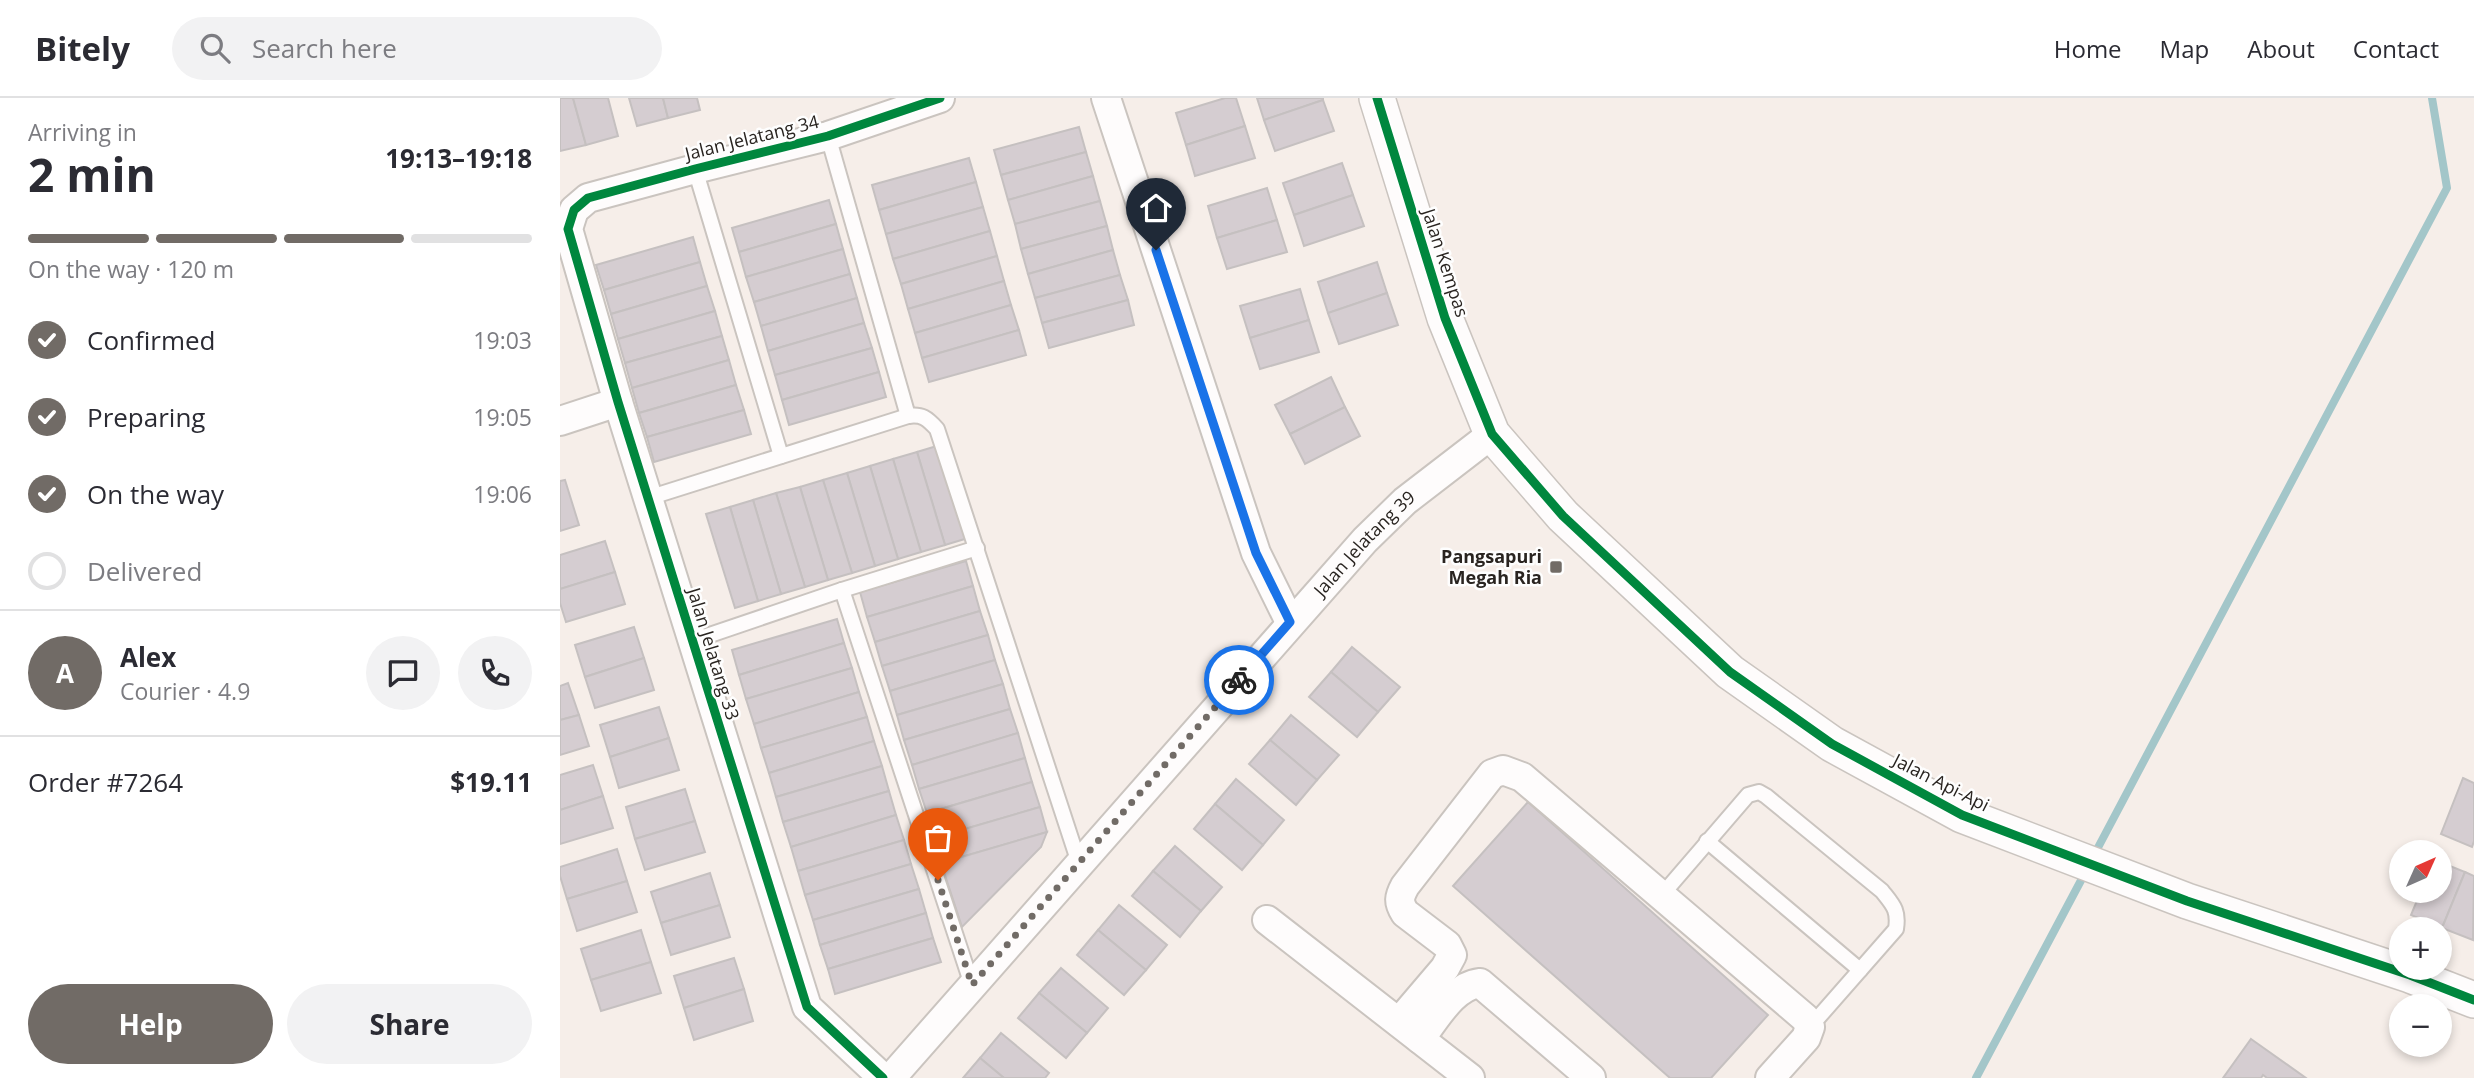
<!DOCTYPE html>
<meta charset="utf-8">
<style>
body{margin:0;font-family:"Open Sans",sans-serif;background:#f2f2f3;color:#2b2b33;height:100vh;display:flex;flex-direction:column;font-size:26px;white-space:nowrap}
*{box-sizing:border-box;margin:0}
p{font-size:23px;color:#7c7c81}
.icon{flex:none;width:38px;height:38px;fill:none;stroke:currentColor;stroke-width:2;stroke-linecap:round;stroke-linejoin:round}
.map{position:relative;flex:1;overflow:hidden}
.drawer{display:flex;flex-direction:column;background:#fff;width:560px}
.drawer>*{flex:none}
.needle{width:46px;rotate:45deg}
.buttons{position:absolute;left:1829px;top:742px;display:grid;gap:14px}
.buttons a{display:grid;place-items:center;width:63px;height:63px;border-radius:50%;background:#fff;box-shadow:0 4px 10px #0003;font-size:35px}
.pin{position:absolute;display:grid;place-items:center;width:60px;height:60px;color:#fff;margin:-72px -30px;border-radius:50% 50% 50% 0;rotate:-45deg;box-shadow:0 0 7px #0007}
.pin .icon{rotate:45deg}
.courier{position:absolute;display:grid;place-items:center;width:70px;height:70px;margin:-35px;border:5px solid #1a73e8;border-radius:50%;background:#fff;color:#222;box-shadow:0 2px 9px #0007}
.head em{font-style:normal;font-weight:700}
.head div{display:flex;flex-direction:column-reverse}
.head{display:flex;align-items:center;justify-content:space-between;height:119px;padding:0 28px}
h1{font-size:46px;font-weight:700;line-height:52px}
.bar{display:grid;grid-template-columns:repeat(4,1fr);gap:10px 7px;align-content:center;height:84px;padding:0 28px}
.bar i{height:9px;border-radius:5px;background:#e1e1e2}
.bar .selected{background:#716b66}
.bar p{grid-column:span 4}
.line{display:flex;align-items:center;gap:18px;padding:0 28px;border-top:2px solid #e1e1e2}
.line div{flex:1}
.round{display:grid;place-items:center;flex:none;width:74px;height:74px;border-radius:37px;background:#f2f2f3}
ol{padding:0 28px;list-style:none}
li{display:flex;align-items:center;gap:21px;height:77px}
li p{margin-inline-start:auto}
li .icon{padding:7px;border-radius:50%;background:#716b66;color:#fff;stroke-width:4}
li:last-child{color:#7c7c81}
li i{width:38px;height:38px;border:4px solid #e1e1e2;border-radius:50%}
.primary-button{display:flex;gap:14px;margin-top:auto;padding:14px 28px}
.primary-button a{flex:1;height:80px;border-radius:42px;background:#716b66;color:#fff;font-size:28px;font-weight:700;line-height:80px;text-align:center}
.primary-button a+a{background:#f2f2f3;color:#2b2b33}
header{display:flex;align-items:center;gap:42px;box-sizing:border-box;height:98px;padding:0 35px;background:#fff;border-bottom:2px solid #e1e1e2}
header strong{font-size:33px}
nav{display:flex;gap:38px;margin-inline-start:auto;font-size:24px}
.search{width:490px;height:63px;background:#f2f2f3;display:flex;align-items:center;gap:18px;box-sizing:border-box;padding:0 24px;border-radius:38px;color:#7c7c81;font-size:26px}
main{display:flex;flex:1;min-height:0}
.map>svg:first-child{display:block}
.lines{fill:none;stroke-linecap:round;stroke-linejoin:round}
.stream{stroke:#a3c6c9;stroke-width:8}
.building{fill:#d5cdd1;stroke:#c5c0c0;stroke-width:2}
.service-casing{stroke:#cac4bf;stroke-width:18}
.minor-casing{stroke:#cac4bf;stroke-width:32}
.tertiary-casing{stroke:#cac4bf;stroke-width:38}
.service{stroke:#fefcfc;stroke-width:14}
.minor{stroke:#fefcfc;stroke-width:28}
.tertiary{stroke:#fefcfc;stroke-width:35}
.cycleway-casing{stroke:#fefefe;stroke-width:13}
.cycleway{stroke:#00873e;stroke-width:9}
.done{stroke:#716b66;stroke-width:7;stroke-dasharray:0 12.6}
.route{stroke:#1a73e8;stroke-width:9}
.poi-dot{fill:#716b66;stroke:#fefefe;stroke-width:2.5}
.labels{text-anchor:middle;stroke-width:5;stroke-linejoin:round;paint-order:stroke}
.street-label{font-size:18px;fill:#292420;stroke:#fefefe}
.poi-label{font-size:18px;font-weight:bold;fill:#292420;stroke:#fefefe;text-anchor:end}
</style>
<header>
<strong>Bitely</strong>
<div class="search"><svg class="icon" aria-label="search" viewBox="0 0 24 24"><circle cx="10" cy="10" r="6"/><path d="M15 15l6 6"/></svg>Search here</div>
<nav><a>Home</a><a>Map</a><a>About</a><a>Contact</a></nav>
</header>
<main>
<section class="drawer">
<div class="head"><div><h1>2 min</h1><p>Arriving in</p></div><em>19:13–19:18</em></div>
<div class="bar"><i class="selected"></i><i class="selected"></i><i class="selected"></i><i></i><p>On the way · 120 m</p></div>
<ol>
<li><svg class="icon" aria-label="check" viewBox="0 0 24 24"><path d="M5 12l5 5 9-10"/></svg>Confirmed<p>19:03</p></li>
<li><svg class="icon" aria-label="check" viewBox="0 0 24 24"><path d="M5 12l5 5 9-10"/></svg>Preparing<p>19:05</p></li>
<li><svg class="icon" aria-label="check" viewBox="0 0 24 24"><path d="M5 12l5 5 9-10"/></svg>On the way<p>19:06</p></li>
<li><i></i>Delivered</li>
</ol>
<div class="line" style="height:126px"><b class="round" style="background:#716b66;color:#fff">A</b><div><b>Alex</b><p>Courier · 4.9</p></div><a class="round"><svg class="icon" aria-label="chat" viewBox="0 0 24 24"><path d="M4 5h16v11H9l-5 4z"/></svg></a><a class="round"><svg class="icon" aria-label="phone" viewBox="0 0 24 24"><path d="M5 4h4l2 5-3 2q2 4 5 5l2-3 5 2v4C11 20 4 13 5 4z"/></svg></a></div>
<div class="line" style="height:91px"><div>Order #7264</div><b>$19.11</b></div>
<div class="primary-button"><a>Help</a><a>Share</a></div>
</section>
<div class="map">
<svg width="1914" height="980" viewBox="0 0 1914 980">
<rect width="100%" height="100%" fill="#f6eee9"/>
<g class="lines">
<!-- stream -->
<g class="stream">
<path d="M 1533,759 L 1887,90 L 1872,0"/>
<path d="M 1416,980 L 1526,773"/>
</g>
</g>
<!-- building -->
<g class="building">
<path d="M 0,0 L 13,0 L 26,47 L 0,53 Z"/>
<path d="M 13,0 L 48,0 L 58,38 L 26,47 Z"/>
<path d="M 69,0 L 103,0 L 108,20 L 77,28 Z"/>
<path d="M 103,0 L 137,0 L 140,12 L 108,20 Z"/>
<path d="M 665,0 L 676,0 L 685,28 L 626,47 L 616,15 Z"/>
<path d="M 697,0 L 763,0 L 763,2 L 704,22 Z"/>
<path d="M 763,2 L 774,33 L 715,53 L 704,22 Z"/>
<path d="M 685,28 L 695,60 L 635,78 L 626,47 Z"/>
<path d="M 519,29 L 526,54 L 441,77 L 434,52 Z"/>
<path d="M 526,54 L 533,78 L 448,102 L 441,77 Z"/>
<path d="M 409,60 L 416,84 L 319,112 L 312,87 Z"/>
<path d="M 782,65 L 793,97 L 734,117 L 723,85 Z"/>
<path d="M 533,78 L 540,103 L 455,126 L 448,102 Z"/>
<path d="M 416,84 L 423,109 L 326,136 L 319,112 Z"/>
<path d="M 707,90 L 717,122 L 657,140 L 648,108 Z"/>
<path d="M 793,97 L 804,128 L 744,148 L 734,117 Z"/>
<path d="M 269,102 L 276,126 L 179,154 L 172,130 Z"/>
<path d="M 540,103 L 547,128 L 461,151 L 455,126 Z"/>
<path d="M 423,109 L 430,133 L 333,161 L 326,136 Z"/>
<path d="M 717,122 L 727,154 L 667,171 L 657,140 Z"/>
<path d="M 276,126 L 283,151 L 186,179 L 179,154 Z"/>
<path d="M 547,128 L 553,152 L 468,176 L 461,151 Z"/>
<path d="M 430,133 L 437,158 L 341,186 L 333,161 Z"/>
<path d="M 133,139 L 140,164 L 44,192 L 36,167 Z"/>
<path d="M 283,151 L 290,176 L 194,204 L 186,179 Z"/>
<path d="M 553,152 L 560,177 L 475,200 L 468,176 Z"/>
<path d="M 437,158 L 444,183 L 348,211 L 341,186 Z"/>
<path d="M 140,164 L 147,188 L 51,216 L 44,192 Z"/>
<path d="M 817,164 L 827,195 L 768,215 L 758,184 Z"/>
<path d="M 290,176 L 297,200 L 201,228 L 194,204 Z"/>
<path d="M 560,177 L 568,202 L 482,225 L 475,200 Z"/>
<path d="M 444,183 L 451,207 L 355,235 L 348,211 Z"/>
<path d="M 147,188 L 155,213 L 58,241 L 51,216 Z"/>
<path d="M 740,191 L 749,222 L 690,240 L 680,208 Z"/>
<path d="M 827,195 L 838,227 L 779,246 L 768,215 Z"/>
<path d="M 297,200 L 304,225 L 208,253 L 201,228 Z"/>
<path d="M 568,202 L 574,227 L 489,250 L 482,225 Z"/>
<path d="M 451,207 L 459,232 L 362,260 L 355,235 Z"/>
<path d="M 155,213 L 162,238 L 65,265 L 58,241 Z"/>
<path d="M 749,222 L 759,254 L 700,271 L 690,240 Z"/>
<path d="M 304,225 L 312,250 L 215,277 L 208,253 Z"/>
<path d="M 459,232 L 466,257 L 369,284 L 362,260 Z"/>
<path d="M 162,238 L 169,262 L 72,290 L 65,265 Z"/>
<path d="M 312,250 L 319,274 L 222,302 L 215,277 Z"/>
<path d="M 169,262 L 176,287 L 79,315 L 72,290 Z"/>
<path d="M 319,274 L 326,299 L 229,327 L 222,302 Z"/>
<path d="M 771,279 L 785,309 L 730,336 L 715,307 Z"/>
<path d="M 176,287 L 184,312 L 87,339 L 79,315 Z"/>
<path d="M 785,309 L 800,338 L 745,366 L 730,336 Z"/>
<path d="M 184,312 L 191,336 L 94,364 L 87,339 Z"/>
<path d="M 380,347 L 408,440 L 385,447 L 357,354 Z"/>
<path d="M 357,354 L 385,447 L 361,454 L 333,361 Z"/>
<path d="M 333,361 L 361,454 L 338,461 L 310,368 Z"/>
<path d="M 310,368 L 338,461 L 315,468 L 287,375 Z"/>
<path d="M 287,375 L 315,468 L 292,475 L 263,382 Z"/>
<path d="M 5,382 L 19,427 L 0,433 L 0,383 Z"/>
<path d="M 263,382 L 292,475 L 268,482 L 240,389 Z"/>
<path d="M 240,389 L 268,482 L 245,489 L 216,395 Z"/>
<path d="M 216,395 L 245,489 L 221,496 L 193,402 Z"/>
<path d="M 193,402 L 221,496 L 198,503 L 170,409 Z"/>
<path d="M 170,409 L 198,503 L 175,510 L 146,416 Z"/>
<path d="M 45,443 L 55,474 L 0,491 L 0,457 Z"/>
<path d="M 406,463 L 413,488 L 307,519 L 300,494 Z"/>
<path d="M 55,474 L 65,506 L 6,524 L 0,505 L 0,491 Z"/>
<path d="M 413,488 L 420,513 L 315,544 L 307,519 Z"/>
<path d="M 420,513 L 428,537 L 322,568 L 315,544 Z"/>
<path d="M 277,521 L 284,545 L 179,577 L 172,552 Z"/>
<path d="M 74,529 L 84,560 L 25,579 L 15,547 Z"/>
<path d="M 428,537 L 435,562 L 330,593 L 322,568 Z"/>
<path d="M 284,545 L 292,570 L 186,601 L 179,577 Z"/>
<path d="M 792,549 L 840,589 L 818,614 L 771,574 Z"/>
<path d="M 84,560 L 94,592 L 35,610 L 25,579 Z"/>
<path d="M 435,562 L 443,586 L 337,617 L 330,593 Z"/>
<path d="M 292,570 L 299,594 L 194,626 L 186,601 Z"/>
<path d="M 771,574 L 818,614 L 797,639 L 749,599 Z"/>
<path d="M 8,585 L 19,617 L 0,622 L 0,588 Z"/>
<path d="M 443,586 L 450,611 L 344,642 L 337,617 Z"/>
<path d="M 299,594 L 307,619 L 201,650 L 194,626 Z"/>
<path d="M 99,609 L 109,640 L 50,659 L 40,627 Z"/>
<path d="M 450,611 L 458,635 L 352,667 L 344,642 Z"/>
<path d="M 19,617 L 29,648 L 0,657 L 0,622 Z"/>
<path d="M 731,617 L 779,657 L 757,682 L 710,642 Z"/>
<path d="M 307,619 L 314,643 L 209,675 L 201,650 Z"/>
<path d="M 458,635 L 465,660 L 359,691 L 352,667 Z"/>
<path d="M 109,640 L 119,672 L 59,690 L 50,659 Z"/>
<path d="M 710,642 L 757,682 L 736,707 L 689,666 Z"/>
<path d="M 314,643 L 322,668 L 216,699 L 209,675 Z"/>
<path d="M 465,660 L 472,684 L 367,715 L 359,691 Z"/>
<path d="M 33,667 L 43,698 L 0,712 L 0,677 Z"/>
<path d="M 322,668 L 329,693 L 223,724 L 216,699 Z"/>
<path d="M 1903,680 L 1914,685 L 1914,743 L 1912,749 L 1881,736 Z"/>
<path d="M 676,681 L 724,722 L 703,747 L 655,706 Z"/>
<path d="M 472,684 L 480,709 L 374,740 L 367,715 Z"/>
<path d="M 125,691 L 135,723 L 75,741 L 66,709 Z"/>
<path d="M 329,693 L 336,717 L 231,749 L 223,724 Z"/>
<path d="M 43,698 L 53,730 L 0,746 L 0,712 Z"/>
<path d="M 968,704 L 1208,917 L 1151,980 L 1110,980 L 893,788 Z"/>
<path d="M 655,706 L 703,747 L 682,772 L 634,731 Z"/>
<path d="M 480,709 L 487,734 L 381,765 L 374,740 Z"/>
<path d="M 336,717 L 344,742 L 238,773 L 231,749 Z"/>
<path d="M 135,723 L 145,754 L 85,772 L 75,741 Z"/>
<path d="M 487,734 L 481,749 L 402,829 L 381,765 Z"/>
<path d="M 344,742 L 351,766 L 245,797 L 238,773 Z"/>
<path d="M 615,748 L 662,789 L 641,813 L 593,773 Z"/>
<path d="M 57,751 L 67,783 L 7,801 L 0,778 L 0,769 Z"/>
<path d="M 1880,764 L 1905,774 L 1882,830 L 1851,817 L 1861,793 L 1880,793 Z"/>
<path d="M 351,766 L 359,791 L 253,822 L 245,797 Z"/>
<path d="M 593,773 L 641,813 L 620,839 L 572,798 Z"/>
<path d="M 1905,774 L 1914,778 L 1913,842 L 1882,830 Z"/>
<path d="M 150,775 L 160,807 L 101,825 L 91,794 Z"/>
<path d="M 67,783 L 77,814 L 17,833 L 7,801 Z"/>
<path d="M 359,791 L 366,815 L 260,847 L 253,822 Z"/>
<path d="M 160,807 L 170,839 L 111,857 L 101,825 Z"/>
<path d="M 559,807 L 607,847 L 586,872 L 538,832 Z"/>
<path d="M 366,815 L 373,840 L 268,871 L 260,847 Z"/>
<path d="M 81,832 L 91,864 L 31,882 L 21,851 Z"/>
<path d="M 538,832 L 586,872 L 564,897 L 517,857 Z"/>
<path d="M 373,840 L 381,864 L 275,896 L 268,871 Z"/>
<path d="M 174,860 L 184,891 L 124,910 L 114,878 Z"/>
<path d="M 91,864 L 101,895 L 41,913 L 31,882 Z"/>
<path d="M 501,870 L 548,910 L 527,935 L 479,895 Z"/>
<path d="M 184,891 L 193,923 L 134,942 L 124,910 Z"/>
<path d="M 479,895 L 527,935 L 506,960 L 458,920 Z"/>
<path d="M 441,935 L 489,975 L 485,980 L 444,980 L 420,960 Z"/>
<path d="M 1691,941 L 1746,980 L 1707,980 L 1703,977 L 1701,980 L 1663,980 Z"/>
<path d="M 420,960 L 444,980 L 403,980 Z"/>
</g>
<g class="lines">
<!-- service casing -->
<g class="service-casing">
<g id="service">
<path d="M 268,38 L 348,318"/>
<path d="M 135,71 L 221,358"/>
<path d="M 88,400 L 348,318 C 362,316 367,320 377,331 L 519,765"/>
<path d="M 282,492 L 412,887"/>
<path d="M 132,543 L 282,492 L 417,450"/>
<path d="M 1147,743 L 1300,872"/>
<path d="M 1101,798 L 1188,697 L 1199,694 L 1206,698 L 1322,793 C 1333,807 1339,812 1336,831 L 1250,929"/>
</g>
</g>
<!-- minor casing -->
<g class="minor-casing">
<g id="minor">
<path d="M 546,0 L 696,455 L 730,524"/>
<path d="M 0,323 L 58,304"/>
<path d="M 707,822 L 910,980"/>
<path d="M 839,924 L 885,870 L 892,857 L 887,847 L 845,815 C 838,804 839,799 845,788 L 932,676 L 943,672 L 962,679 L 1245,920 L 1250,929 L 1246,940 L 1210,980"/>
<path d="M 860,941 C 876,921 893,888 920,885 L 1031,980"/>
<path d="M 323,980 L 247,909 L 58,304 L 8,131 L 14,112 L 28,100 L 135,71 L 268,38 L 380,0"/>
<path id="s1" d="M 331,980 L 805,442 L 845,403 L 932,336"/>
</g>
</g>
<!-- tertiary casing -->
<g class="tertiary-casing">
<path id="tertiary" d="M 817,0 L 885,220 L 932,336 L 1003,418 L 1170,574 L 1272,646 L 1402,717 L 1627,803 L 1850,877 L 1914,902"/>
</g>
<!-- service -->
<use href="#service" class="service"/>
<!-- minor -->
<use href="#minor" class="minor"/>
<!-- tertiary -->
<use href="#tertiary" class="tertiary"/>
<!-- cycleway casing -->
<g class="cycleway-casing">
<g id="cycleway">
<path d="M 817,0 L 885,220 L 932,336 L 1003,418 L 1170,574 L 1272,646 L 1402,717 L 1627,803 L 1850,877 L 1914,902"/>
<path d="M 323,980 L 247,909 L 58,304 L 8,131 L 14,112 L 28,100 L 135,71 L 268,38 L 380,0"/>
</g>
</g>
<!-- cycleway -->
<use href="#cycleway" class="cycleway"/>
</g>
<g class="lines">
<!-- done -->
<path class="done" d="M 378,782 L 412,887 L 679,582"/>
<!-- route -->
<path class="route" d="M 596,152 L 696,455 L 730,524 L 679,582"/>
</g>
<!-- markers -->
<rect class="poi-dot" x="989" y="462" width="14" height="14" rx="3.5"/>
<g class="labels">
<!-- street labels -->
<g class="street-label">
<text transform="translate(192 40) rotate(-14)" y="6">Jalan Jelatang 34</text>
<text transform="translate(885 165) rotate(72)" y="6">Jalan Kempas</text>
<text dy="6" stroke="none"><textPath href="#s1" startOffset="714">Jalan Jelatang 39</textPath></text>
<text transform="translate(153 556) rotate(73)" y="6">Jalan Jelatang 33</text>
<text transform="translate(1381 685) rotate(27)" y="6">Jalan Api-Api</text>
</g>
<!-- poi labels -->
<g class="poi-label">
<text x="982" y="465">Pangsapuri<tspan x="982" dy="21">Megah Ria</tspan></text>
</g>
</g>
</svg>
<div class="buttons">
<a><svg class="needle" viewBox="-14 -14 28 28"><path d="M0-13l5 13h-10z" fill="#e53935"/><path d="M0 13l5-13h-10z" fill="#7c7c81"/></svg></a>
<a>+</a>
<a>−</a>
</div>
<div class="pin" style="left:378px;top:782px;background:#ea580c"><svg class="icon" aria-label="bag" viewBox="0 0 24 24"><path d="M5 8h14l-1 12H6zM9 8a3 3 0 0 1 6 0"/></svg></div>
<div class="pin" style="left:596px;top:152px;background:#1f2937"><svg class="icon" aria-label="home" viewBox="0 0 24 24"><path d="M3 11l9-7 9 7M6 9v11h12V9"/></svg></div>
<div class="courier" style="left:679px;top:582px"><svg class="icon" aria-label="bike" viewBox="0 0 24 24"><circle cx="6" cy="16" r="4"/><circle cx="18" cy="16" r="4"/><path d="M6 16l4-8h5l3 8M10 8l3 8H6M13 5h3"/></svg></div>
</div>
</main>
